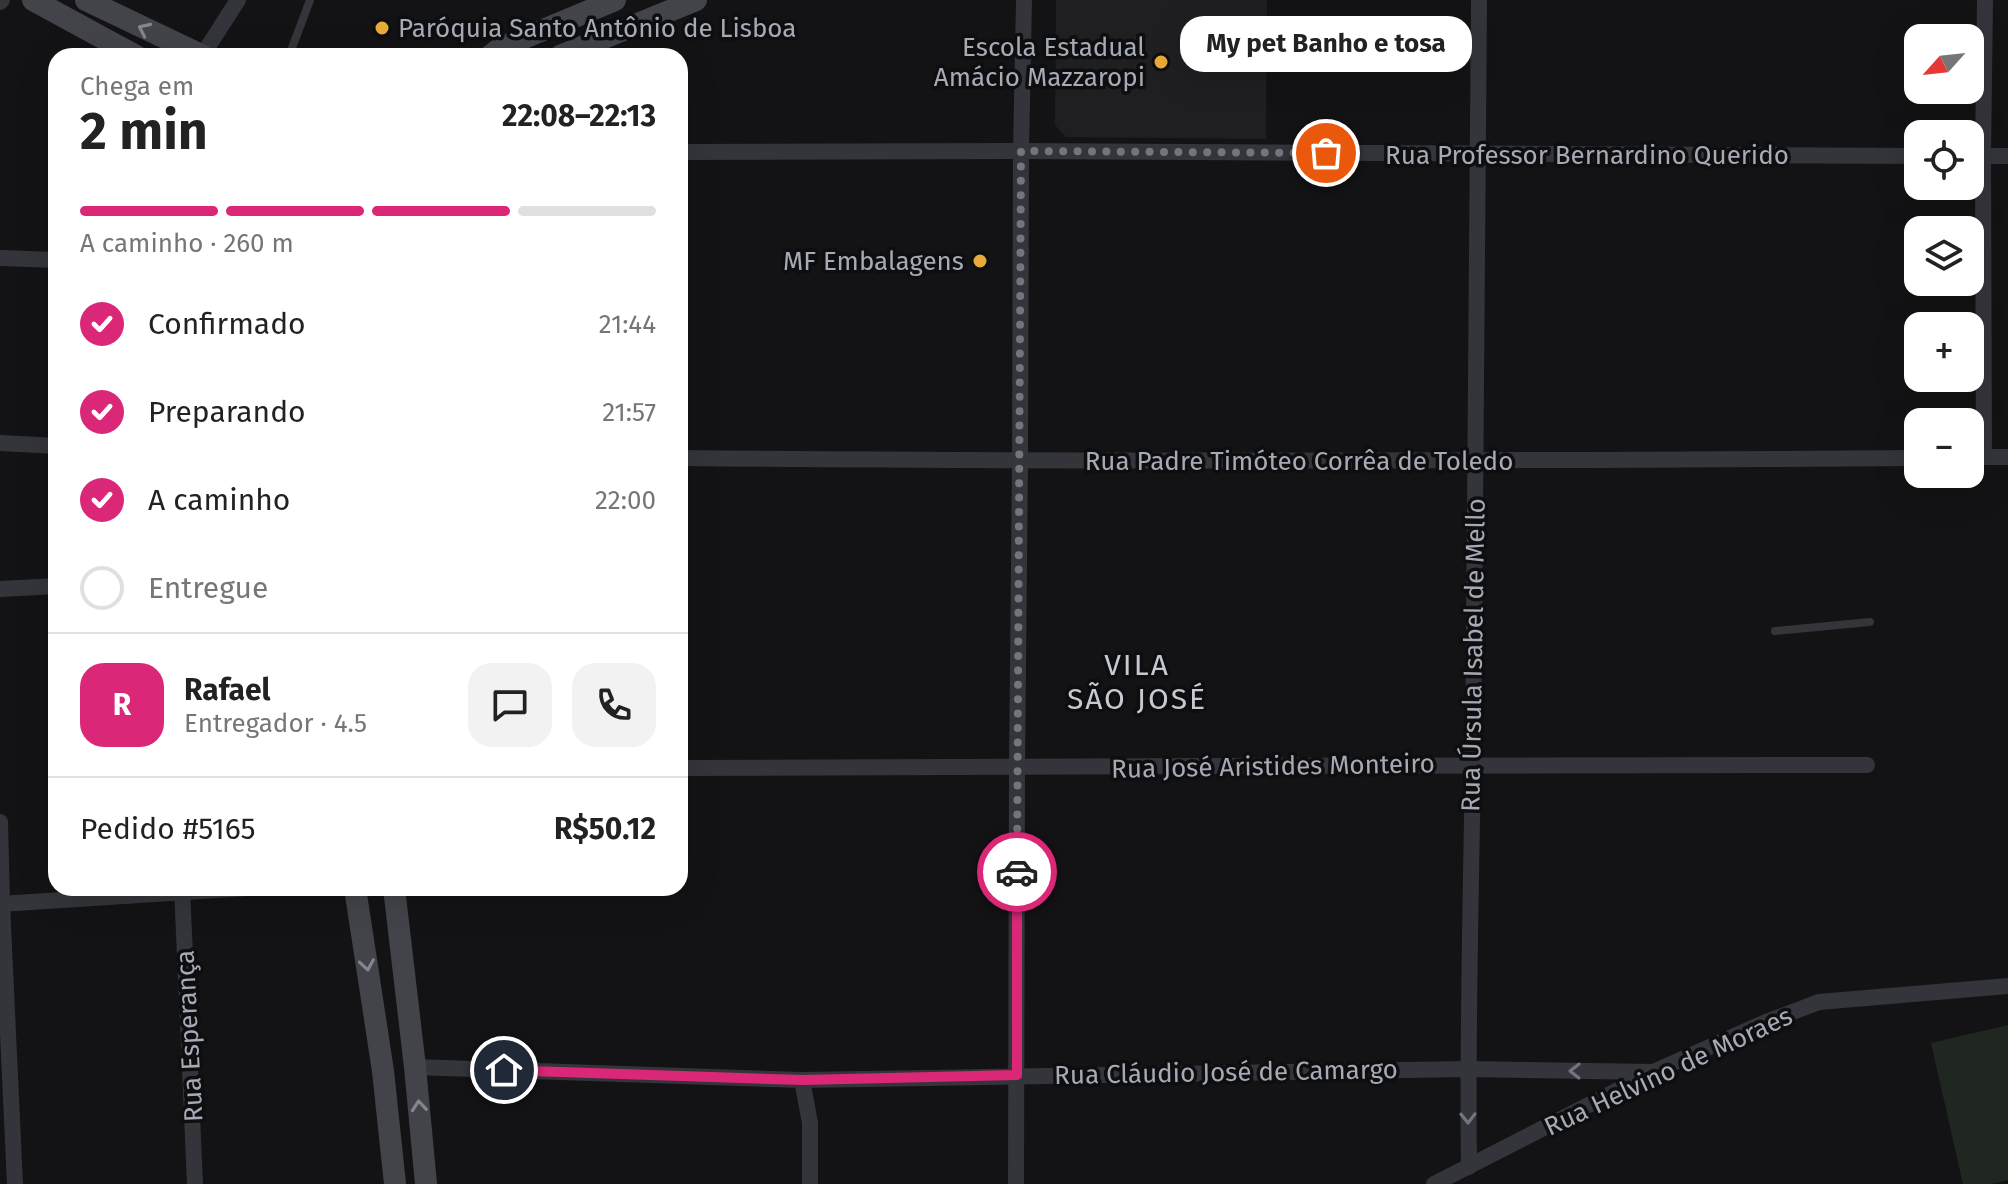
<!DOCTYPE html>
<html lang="pt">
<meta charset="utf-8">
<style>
body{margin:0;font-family:"Fira Sans",sans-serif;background:#f2f2f2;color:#222;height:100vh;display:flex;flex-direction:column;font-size:30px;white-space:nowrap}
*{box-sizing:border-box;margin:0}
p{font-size:26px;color:#767676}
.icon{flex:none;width:44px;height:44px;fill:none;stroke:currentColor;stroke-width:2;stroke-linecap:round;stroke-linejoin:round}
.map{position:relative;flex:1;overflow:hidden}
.side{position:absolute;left:48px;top:48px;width:640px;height:848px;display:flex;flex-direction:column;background:#fff;border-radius:24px;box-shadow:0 8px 32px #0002}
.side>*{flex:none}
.needle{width:52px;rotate:243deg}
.controls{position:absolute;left:1904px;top:24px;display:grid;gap:16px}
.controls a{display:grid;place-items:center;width:80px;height:80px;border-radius:16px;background:#fff;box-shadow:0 8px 32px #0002;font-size:40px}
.pin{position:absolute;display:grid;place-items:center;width:68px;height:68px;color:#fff;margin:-34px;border:4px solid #fff;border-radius:50%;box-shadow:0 2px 8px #0007}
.courier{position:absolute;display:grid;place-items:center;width:80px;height:80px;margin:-40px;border:6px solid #db2777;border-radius:50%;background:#fff;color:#222;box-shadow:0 2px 10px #0007}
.bubble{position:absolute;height:56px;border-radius:24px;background:#fff;box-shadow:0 8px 32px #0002;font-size:26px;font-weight:700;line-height:56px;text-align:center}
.head em{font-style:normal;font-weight:700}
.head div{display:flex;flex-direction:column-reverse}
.head{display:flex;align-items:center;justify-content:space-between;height:136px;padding:0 32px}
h1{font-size:52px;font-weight:700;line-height:60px}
.bar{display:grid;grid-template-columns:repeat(4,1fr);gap:12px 8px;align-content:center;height:96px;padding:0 32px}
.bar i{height:10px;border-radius:6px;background:#e0e0e0}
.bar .current{background:#db2777}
.bar p{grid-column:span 4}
.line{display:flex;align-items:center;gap:20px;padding:0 32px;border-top:2px solid #e0e0e0}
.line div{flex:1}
.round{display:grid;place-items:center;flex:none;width:84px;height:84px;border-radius:24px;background:#f2f2f2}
ol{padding:0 32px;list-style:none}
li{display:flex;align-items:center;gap:24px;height:88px}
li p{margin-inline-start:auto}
li .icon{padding:8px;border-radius:50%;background:#db2777;color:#fff;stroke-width:4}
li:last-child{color:#767676}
li i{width:44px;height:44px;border:4px solid #e0e0e0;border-radius:50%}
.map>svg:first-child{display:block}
.built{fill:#1f1f22}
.green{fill:#202720}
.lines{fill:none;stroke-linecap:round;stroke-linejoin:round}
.service{stroke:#34353a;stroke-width:8}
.minor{stroke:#34353a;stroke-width:16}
.secondary{stroke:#434449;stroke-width:22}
.oneway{stroke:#83868f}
.oneway2{stroke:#73757e}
.done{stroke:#73757d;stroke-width:8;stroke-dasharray:0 14.4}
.route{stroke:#db2777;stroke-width:10}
.poi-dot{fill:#e8aa38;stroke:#0e0e10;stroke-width:3}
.labels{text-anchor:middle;stroke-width:7;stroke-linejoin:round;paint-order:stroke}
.poi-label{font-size:26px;fill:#a6aab5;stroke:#0e0e10;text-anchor:end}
.street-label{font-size:26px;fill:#a6aab5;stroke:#0e0e10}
.quarter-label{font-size:30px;letter-spacing:2px;fill:#c6c9d1;stroke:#0e0e10}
</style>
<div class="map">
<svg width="2008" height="1184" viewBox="0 0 2008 1184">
<rect width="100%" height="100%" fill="#131315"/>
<!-- built -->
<path class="built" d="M 1056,0 L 1267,0 L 1266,139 L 1066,137 L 1055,125 Z"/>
<!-- green -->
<path class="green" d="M 2008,1025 L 2008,1180 L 1991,1184 L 1963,1184 L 1931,1043 Z"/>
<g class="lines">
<!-- service -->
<g class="service">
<path d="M 289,56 L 310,0"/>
<path d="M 1775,631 L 1870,622"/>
</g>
<!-- minor -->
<g class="minor">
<path d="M 0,2 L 2,0"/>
<path d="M 202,56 L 238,0"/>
<path d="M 680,152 L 1021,151 L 1918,156"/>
<path d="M 1970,156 L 2008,156"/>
<path d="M 0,258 L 56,260"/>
<path d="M 0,443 L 56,446"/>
<path d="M 1970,457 L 2008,457"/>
<path d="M 1984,457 L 1983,156 L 1985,0"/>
<path d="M 680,458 C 1093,462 1505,461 1918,458"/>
<path d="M 0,589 L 56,586"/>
<path d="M 680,768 C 1076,768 1471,763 1867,765"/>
<path d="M 0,822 L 2,904 L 15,1184"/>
<path d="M 182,888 L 195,1184"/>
<path d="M 0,904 L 248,888"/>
<path d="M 415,1067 L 802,1080 L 1467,1069 L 1653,1072"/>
<path d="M 802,1080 L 810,1123 L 810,1184"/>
<path d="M 1469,1167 C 1467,1032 1471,897 1473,762 C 1476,508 1479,254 1479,0"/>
<path d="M 1016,1184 L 1017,768 L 1020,461 L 1021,151 L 1024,0"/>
<path d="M 1434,1184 L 1653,1072 L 1766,1022 L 1819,1002 L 2008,986"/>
</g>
<!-- secondary -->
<g class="secondary">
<path d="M 33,0 L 136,56"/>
<path d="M 86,0 L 203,56"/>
<path d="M 490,56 L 500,48 L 615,0"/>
<path d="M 560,56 L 696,0"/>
<path d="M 355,888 L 383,1071 L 395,1184"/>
<path d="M 394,888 L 415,1067 L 426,1184"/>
</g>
</g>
<!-- one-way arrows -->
<defs><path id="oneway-chevron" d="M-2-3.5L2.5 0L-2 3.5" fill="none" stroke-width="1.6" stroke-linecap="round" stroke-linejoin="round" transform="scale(2)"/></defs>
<g class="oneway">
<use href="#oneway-chevron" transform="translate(144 29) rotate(-155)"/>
<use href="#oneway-chevron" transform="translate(367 965) rotate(81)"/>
<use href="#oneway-chevron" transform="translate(419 1106) rotate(-95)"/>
</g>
<g class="oneway2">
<use href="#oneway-chevron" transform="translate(1575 1071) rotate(-179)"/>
<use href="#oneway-chevron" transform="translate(1468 1118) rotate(89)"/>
</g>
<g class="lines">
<!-- done -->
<path class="done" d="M 1017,872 L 1021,151 L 1326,153"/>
<!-- route -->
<path class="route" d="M 504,1070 L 802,1080 L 1017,1075 L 1017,872"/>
</g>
<!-- markers -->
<g class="poi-dot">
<circle cx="382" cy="28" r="8"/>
<circle cx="1161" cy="62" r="8"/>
<circle cx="980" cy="261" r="8"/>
</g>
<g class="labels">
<!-- poi labels -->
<g class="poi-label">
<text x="398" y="37" text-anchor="start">Paróquia Santo Antônio de Lisboa</text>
<text x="1145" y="56">Escola Estadual<tspan x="1145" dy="30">Amácio Mazzaropi</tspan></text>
<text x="964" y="270">MF Embalagens</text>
</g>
<!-- street labels -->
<g class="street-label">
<text x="1587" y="164">Rua Professor Bernardino Querido</text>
<text x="1299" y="470">Rua Padre Timóteo Corrêa de Toledo</text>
<text transform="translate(1473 655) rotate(-89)" y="9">Rua Úrsula Isabel de Mello</text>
<text transform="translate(1273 766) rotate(-1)" y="9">Rua José Aristides Monteiro</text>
<text transform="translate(189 1036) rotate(-93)" y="9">Rua Esperança</text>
<text transform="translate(1668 1071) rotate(-25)" y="9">Rua Helvino de Moraes</text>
<text transform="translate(1226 1072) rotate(-1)" y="9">Rua Cláudio José de Camargo</text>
</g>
<!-- quarter labels -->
<g class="quarter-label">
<text x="1137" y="675">VILA<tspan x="1137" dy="34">SÃO JOSÉ</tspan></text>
</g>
</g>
</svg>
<div class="controls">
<a><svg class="needle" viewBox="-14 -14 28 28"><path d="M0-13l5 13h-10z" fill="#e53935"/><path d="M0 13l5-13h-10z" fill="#767676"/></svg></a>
<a><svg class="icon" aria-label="locate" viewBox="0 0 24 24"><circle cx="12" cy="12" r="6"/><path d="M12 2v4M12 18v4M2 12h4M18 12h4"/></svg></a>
<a><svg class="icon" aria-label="layers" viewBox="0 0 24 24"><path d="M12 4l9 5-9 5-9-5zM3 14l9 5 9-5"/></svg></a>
<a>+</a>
<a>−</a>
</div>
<div class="pin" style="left:1326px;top:153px;background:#ea580c"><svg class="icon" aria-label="bag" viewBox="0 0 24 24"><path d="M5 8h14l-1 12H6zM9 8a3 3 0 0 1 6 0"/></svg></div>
<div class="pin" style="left:504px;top:1070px;background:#1f2937"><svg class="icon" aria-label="home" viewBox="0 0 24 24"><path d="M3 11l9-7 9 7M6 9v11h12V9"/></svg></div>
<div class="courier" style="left:1017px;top:872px"><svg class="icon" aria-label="car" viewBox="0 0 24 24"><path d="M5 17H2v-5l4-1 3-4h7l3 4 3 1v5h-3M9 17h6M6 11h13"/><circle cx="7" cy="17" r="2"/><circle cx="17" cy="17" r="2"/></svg></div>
<div class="bubble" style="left:1180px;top:16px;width:292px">My pet Banho e tosa</div>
<section class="side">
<div class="head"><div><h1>2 min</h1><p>Chega em</p></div><em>22:08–22:13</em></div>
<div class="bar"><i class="current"></i><i class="current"></i><i class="current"></i><i></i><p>A caminho · 260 m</p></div>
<ol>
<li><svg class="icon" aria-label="check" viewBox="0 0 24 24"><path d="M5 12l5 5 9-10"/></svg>Confirmado<p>21:44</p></li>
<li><svg class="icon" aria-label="check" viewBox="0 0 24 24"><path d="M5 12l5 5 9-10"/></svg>Preparando<p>21:57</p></li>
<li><svg class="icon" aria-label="check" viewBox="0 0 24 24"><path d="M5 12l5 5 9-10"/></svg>A caminho<p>22:00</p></li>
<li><i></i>Entregue</li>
</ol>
<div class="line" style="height:144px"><b class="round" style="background:#db2777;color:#fff">R</b><div><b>Rafael</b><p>Entregador · 4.5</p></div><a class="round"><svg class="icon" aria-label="chat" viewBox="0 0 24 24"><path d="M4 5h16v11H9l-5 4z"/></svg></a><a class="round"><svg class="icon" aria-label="phone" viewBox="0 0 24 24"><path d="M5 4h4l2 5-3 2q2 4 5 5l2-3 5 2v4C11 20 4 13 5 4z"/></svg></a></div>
<div class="line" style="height:104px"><div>Pedido #5165</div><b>R$50.12</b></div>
</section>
</div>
